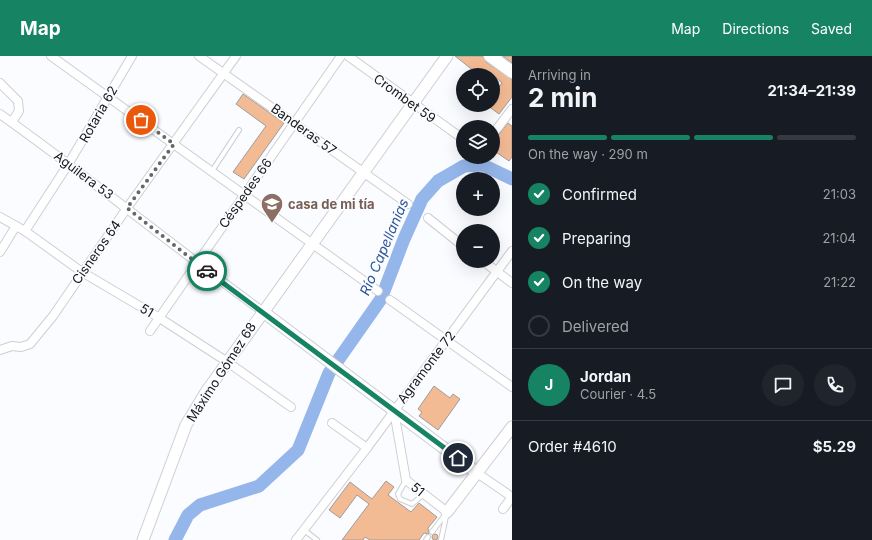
<!DOCTYPE html>
<meta charset="utf-8">
<style>
body{margin:0;font-family:Inter,sans-serif;background:#20242c;color:#f1f3f6;height:100vh;display:flex;flex-direction:column;font-size:15px;white-space:nowrap}
*{box-sizing:border-box;margin:0}
p{font-size:13px;color:#9ea1a6}
.icon{flex:none;width:22px;height:22px;fill:none;stroke:currentColor;stroke-width:2;stroke-linecap:round;stroke-linejoin:round}
.map{position:relative;flex:1;overflow:hidden}
.sheet{display:flex;flex-direction:column;background:#171b24;width:360px}
.sheet>*{flex:none}
.controls{position:absolute;left:456px;top:12px;display:grid;gap:8px}
.controls a{display:grid;place-items:center;width:44px;height:44px;border-radius:50%;background:#171b24;box-shadow:0 4px 16px #0002;font-size:20px}
.pin{position:absolute;display:grid;place-items:center;width:34px;height:34px;color:#fff;margin:-17px;border:2px solid #fff;border-radius:50%;box-shadow:0 1px 4px #0007}
.courier{position:absolute;display:grid;place-items:center;width:40px;height:40px;margin:-20px;border:3px solid #168462;border-radius:50%;background:#fff;color:#222;box-shadow:0 1px 5px #0007}
.headline em{font-style:normal;font-weight:700}
.headline div{display:flex;flex-direction:column-reverse}
.headline{display:flex;align-items:center;justify-content:space-between;height:68px;padding:0 16px}
h1{font-size:26px;font-weight:700;line-height:30px}
.bar{display:grid;grid-template-columns:repeat(4,1fr);gap:6px 4px;align-content:center;height:48px;padding:0 16px}
.bar i{height:5px;border-radius:3px;background:#363941}
.bar .on{background:#168462}
.bar p{grid-column:span 4}
.line{display:flex;align-items:center;gap:10px;padding:0 16px;border-top:1px solid #363941}
.line div{flex:1}
.round{display:grid;place-items:center;flex:none;width:42px;height:42px;border-radius:21px;background:#20242c}
ol{padding:0 16px;list-style:none}
li{display:flex;align-items:center;gap:12px;height:44px}
li p{margin-inline-start:auto}
li .icon{padding:4px;border-radius:50%;background:#168462;color:#fff;stroke-width:4}
li:last-child{color:#9ea1a6}
li i{width:22px;height:22px;border:2px solid #363941;border-radius:50%}
header{display:flex;align-items:center;gap:24px;box-sizing:border-box;height:56px;padding:0 20px;background:#168462;color:#fff}
header strong{font-size:19px}
nav{display:flex;gap:22px;margin-inline-start:auto;font-size:14px}
main{display:flex;flex:1;min-height:0}
.map>svg:first-child{display:block}
.lines{fill:none;stroke-linecap:round;stroke-linejoin:round}
.river{stroke:#95b6ea;stroke-width:13}
.building{fill:#f3bb94;stroke:#9f9c9a}
.lane-casing{stroke:#cdcfd2;stroke-width:6}
.street-casing{stroke:#cdcfd2;stroke-width:10}
.secondary-casing{stroke:#cdcfd2;stroke-width:13}
.primary-casing{stroke:#cdcfd2;stroke-width:14}
.lane{stroke:#fff;stroke-width:4}
.street{stroke:#fff;stroke-width:8}
.secondary{stroke:#fff;stroke-width:11}
.primary{stroke:#fff;stroke-width:12}
.done{stroke:#66686a;stroke-width:4;stroke-dasharray:0 7.2}
.route{stroke:#168462;stroke-width:5}
.labels{text-anchor:middle;stroke-width:3.5;stroke-linejoin:round;paint-order:stroke}
.street-label{font-size:13px;fill:#171819;stroke:#fafcff}
.education-label{font-size:13px;font-weight:bold;fill:#785e54;stroke:#fafcff;text-anchor:start}
.water-label{font-size:14px;font-style:italic;fill:#2f5696;stroke:#fafcff}
</style>
<header>
<strong>Map</strong>
<nav><a>Map</a><a>Directions</a><a>Saved</a></nav>
</header>
<main>
<div class="map">
<svg width="512" height="484" viewBox="0 0 512 484">
<rect width="100%" height="100%" fill="#fafcff"/>
<g class="lines">
<!-- river -->
<path class="river" d="M 175,484 L 188,459 L 200,449 L 259,430 L 298,394 L 329,317 L 381,243 L 404,183 L 422,143 L 438,125 L 464,110 L 483,109 L 512,123"/>
</g>
<!-- building -->
<g class="building">
<path d="M 455,0 L 483,0 L 486,6 L 512,23 L 512,41 L 499,58 L 487,49 L 493,49 L 493,39 L 502,27 L 493,19 L 479,19 Z"/>
<path d="M 503,0 L 512,0 L 512,7 Z"/>
<path d="M 243,38 L 284,67 L 244,123 L 233,116 L 266,70 L 236,48 Z"/>
<path d="M 508,67 L 512,70 L 512,101 L 509,105 L 493,94 L 493,84 L 497,81 Z"/>
<path d="M 434,330 L 450,342 L 453,338 L 460,343 L 438,374 L 419,360 L 422,356 L 418,353 Z"/>
<path d="M 386,425 L 394,431 L 388,439 L 411,456 L 419,447 L 437,461 L 428,472 L 429,478 L 424,477 L 419,484 L 370,484 L 365,481 L 363,484 L 342,484 L 369,448 L 357,439 L 340,462 L 329,454 L 350,426 L 372,443 Z"/>
<circle cx="435" cy="481" r="3"/>
</g>
<g class="lines">
<!-- lane casing -->
<g class="lane-casing">
<g id="lane">
<path d="M 212,115 L 239,74"/>
<path d="M 406,424 L 398,438 L 400,443 L 412,448 L 424,438"/>
<path d="M 304,474 L 317,484"/>
<path d="M 432,476 L 447,456 L 441,484"/>
<path d="M 426,484 L 428,481"/>
</g>
</g>
<!-- street casing -->
<g class="street-casing">
<g id="street">
<path d="M 51,0 L 378,235"/>
<path d="M 199,0 L 408,148"/>
<path d="M 348,0 L 463,83"/>
<path d="M 0,27 L 18,45 L 19,55 L 12,66"/>
<path d="M 0,58 C 89,121 174,191 262,255"/>
<path d="M 493,78 L 512,53"/>
<path d="M 0,161 L 25,175 L 82,216 L 158,261 L 226,305 L 291,351"/>
<path d="M 428,162 L 463,190"/>
<path d="M 25,175 L 69,107 L 132,0"/>
<path d="M 0,196 L 16,170"/>
<path d="M 483,205 L 512,227"/>
<path d="M 390,244 L 512,331"/>
<path d="M 150,275 L 341,0"/>
<path d="M 0,294 L 12,290 L 21,291 L 30,288 L 53,260 L 127,152 L 236,0"/>
<path d="M 394,355 L 406,424 L 447,456"/>
<path d="M 332,367 L 367,392"/>
<path d="M 477,417 L 512,441"/>
<path d="M 503,453 L 512,441"/>
<path d="M 296,484 L 367,392 L 512,195"/>
</g>
</g>
<!-- secondary casing -->
<g class="secondary-casing">
<g id="secondary">
<path d="M 262,255 L 477,417"/>
<path d="M 447,456 L 512,371"/>
<path d="M 143,484 L 186,369 L 206,336 L 447,0"/>
</g>
</g>
<!-- primary casing -->
<g class="primary-casing">
<path id="primary" d="M 490,0 L 512,16"/>
</g>
<!-- lane -->
<use href="#lane" class="lane"/>
<!-- street -->
<use href="#street" class="street"/>
<!-- secondary -->
<use href="#secondary" class="secondary"/>
<!-- primary -->
<use href="#primary" class="primary"/>
</g>
<g class="lines">
<!-- done -->
<path class="done" d="M 141,64 L 174,88 L 127,152 L 207,215"/>
<!-- route -->
<path class="route" d="M 207,215 L 458,402"/>
</g>
<!-- icons -->
<defs>
<g id="school-pin" transform="scale(1.15)"><path d="M0 17L-7.5 6A9.5 9.5 0 1 1 7.5 6Z" fill="#8d6e63" stroke="#fafcff"/><path d="M0-5L7-2L0 1L-7-2ZM-4 1L0 2.5L4 1V4Q0 6-4 4Z" fill="#fff"/></g>
</defs>
<g fill-rule="evenodd">
<use href="#school-pin" x="272" y="148"/>
</g>
<g class="labels">
<!-- street labels -->
<g class="street-label">
<text transform="translate(405 42) rotate(36)" y="5">Crombet 59</text>
<text transform="translate(98 58) rotate(-60)" y="5">Rotaria 62</text>
<text transform="translate(304 73) rotate(36)" y="5">Banderas 57</text>
<text transform="translate(84 119) rotate(37)" y="5">Aguilera 53</text>
<text transform="translate(245 137) rotate(-55)" y="5">Céspedes 66</text>
<text transform="translate(96 196) rotate(-55)" y="5">Cisneros 64</text>
<text transform="translate(147 254) rotate(31)" y="5">51</text>
<text transform="translate(426 311) rotate(-53)" y="5">Agramonte 72</text>
<text transform="translate(221 316) rotate(-57)" y="5">Máximo Gómez 68</text>
<text transform="translate(418 433) rotate(39)" y="5">51</text>
</g>
<!-- education labels -->
<g class="education-label">
<text x="288" y="153">casa de mi tía</text>
</g>
<!-- water labels -->
<g class="water-label">
<text transform="translate(384 191) rotate(-67)" y="5">Río Capellanías</text>
</g>
</g>
</svg>
<div class="controls">
<a><svg class="icon" aria-label="locate" viewBox="0 0 24 24"><circle cx="12" cy="12" r="6"/><path d="M12 2v4M12 18v4M2 12h4M18 12h4"/></svg></a>
<a><svg class="icon" aria-label="layers" viewBox="0 0 24 24"><path d="M12 4l9 5-9 5-9-5zM3 14l9 5 9-5"/></svg></a>
<a>+</a>
<a>−</a>
</div>
<div class="pin" style="left:141px;top:64px;background:#ea580c"><svg class="icon" aria-label="bag" viewBox="0 0 24 24"><path d="M5 8h14l-1 12H6zM9 8a3 3 0 0 1 6 0"/></svg></div>
<div class="pin" style="left:458px;top:402px;background:#1f2937"><svg class="icon" aria-label="home" viewBox="0 0 24 24"><path d="M3 11l9-7 9 7M6 9v11h12V9"/></svg></div>
<div class="courier" style="left:207px;top:215px"><svg class="icon" aria-label="car" viewBox="0 0 24 24"><path d="M5 17H2v-5l4-1 3-4h7l3 4 3 1v5h-3M9 17h6M6 11h13"/><circle cx="7" cy="17" r="2"/><circle cx="17" cy="17" r="2"/></svg></div>
</div>
<section class="sheet">
<div class="headline"><div><h1>2 min</h1><p>Arriving in</p></div><em>21:34–21:39</em></div>
<div class="bar"><i class="on"></i><i class="on"></i><i class="on"></i><i></i><p>On the way · 290 m</p></div>
<ol>
<li><svg class="icon" aria-label="check" viewBox="0 0 24 24"><path d="M5 12l5 5 9-10"/></svg>Confirmed<p>21:03</p></li>
<li><svg class="icon" aria-label="check" viewBox="0 0 24 24"><path d="M5 12l5 5 9-10"/></svg>Preparing<p>21:04</p></li>
<li><svg class="icon" aria-label="check" viewBox="0 0 24 24"><path d="M5 12l5 5 9-10"/></svg>On the way<p>21:22</p></li>
<li><i></i>Delivered</li>
</ol>
<div class="line" style="height:72px"><b class="round" style="background:#168462;color:#fff">J</b><div><b>Jordan</b><p>Courier · 4.5</p></div><a class="round"><svg class="icon" aria-label="chat" viewBox="0 0 24 24"><path d="M4 5h16v11H9l-5 4z"/></svg></a><a class="round"><svg class="icon" aria-label="phone" viewBox="0 0 24 24"><path d="M5 4h4l2 5-3 2q2 4 5 5l2-3 5 2v4C11 20 4 13 5 4z"/></svg></a></div>
<div class="line" style="height:52px"><div>Order #4610</div><b>$5.29</b></div>
</section>
</main>
